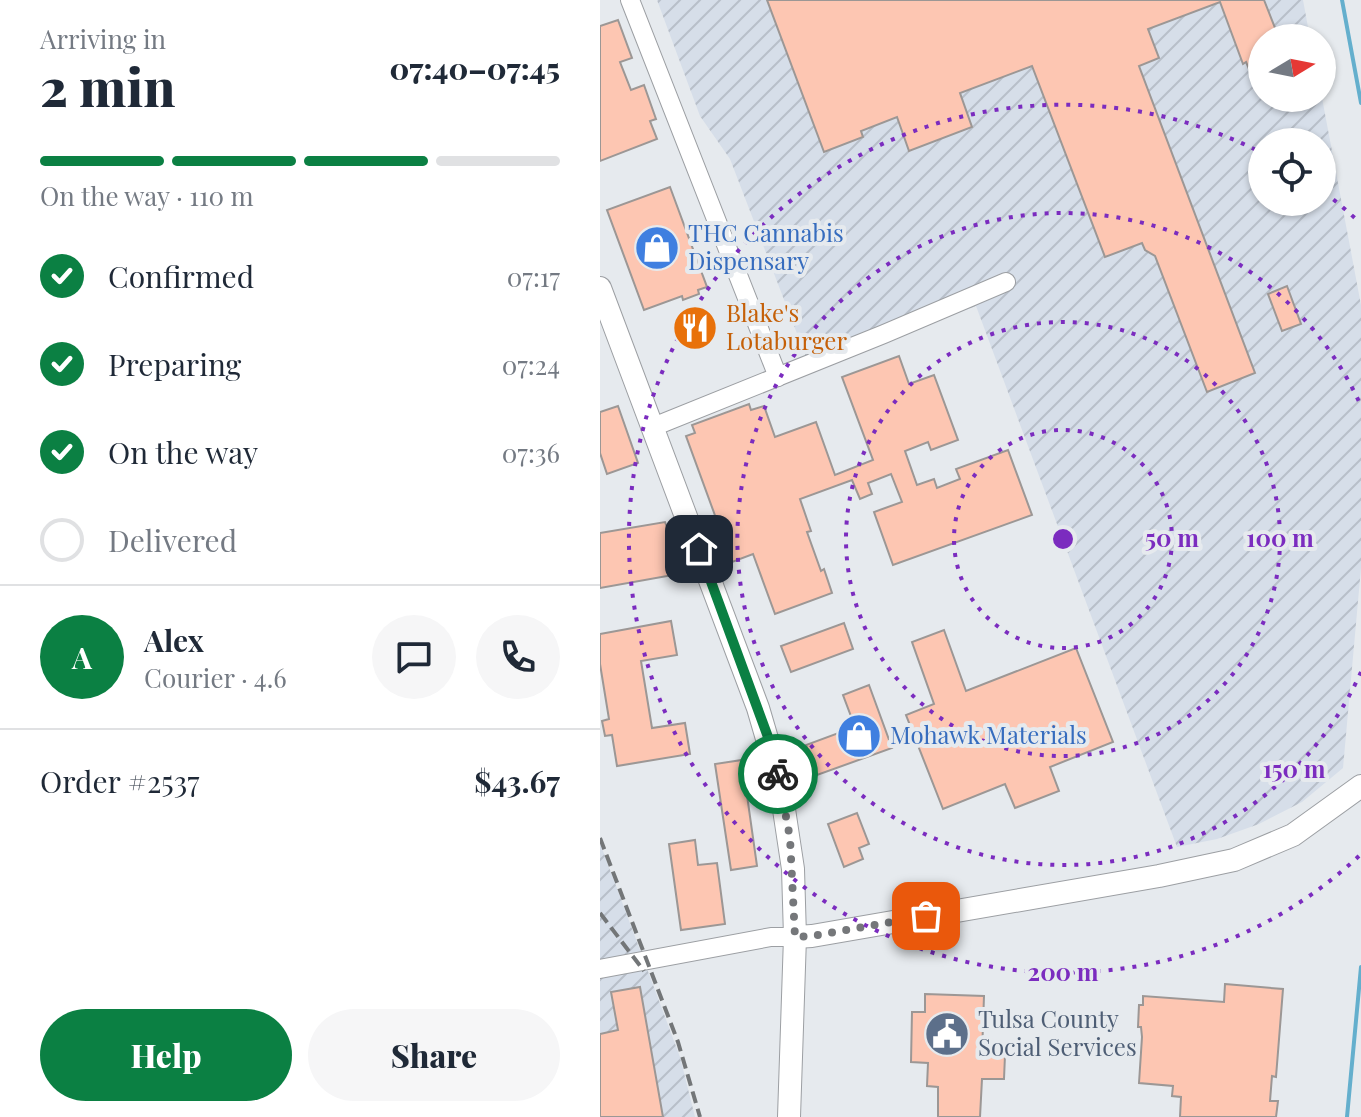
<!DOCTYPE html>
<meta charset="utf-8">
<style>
body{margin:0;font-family:"Playfair Display",serif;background:#f6f6f7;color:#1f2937;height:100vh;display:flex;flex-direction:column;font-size:30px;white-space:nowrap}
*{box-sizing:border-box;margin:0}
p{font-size:26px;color:#747a83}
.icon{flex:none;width:44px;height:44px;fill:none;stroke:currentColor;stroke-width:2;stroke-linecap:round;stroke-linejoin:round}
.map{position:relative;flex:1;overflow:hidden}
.side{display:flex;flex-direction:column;background:#fff;width:600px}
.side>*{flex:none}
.needle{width:52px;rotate:80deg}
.tools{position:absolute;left:648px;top:24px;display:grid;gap:16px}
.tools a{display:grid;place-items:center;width:88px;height:88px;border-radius:50%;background:#fff;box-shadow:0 2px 6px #0004;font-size:40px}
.pin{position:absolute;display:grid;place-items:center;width:68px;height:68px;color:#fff;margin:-34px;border-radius:16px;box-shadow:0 4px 12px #0006}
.courier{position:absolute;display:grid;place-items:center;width:80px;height:80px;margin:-40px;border:6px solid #0b8043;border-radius:50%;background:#fff;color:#222;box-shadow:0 2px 10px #0007}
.overview em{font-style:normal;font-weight:800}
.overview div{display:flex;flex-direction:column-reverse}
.overview{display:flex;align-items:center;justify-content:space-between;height:136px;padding:0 40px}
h1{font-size:52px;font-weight:800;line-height:60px}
.bar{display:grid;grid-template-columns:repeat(4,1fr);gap:12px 8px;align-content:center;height:96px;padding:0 40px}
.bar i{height:10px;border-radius:6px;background:#e0e1e3}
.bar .active{background:#0b8043}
.bar p{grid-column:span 4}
.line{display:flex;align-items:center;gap:20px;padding:0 40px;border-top:2px solid #e0e1e3}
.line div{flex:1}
.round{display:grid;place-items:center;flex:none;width:84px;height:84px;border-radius:42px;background:#f6f6f7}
ol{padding:0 40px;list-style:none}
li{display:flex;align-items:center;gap:24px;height:88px}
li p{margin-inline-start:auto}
li .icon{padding:8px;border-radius:50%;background:#0b8043;color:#fff;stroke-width:4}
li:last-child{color:#747a83}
li i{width:44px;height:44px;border:4px solid #e0e1e3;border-radius:50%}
.button{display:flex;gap:16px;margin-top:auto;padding:16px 40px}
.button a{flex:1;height:92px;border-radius:48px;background:#0b8043;color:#fff;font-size:32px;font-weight:800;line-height:92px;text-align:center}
.button a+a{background:#f6f6f7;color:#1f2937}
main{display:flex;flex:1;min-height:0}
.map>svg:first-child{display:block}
.industrial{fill:url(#industrial-furrows);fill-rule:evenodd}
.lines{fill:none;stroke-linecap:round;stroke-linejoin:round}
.stream{stroke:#64afcd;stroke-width:4}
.building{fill:#fdc6b2;stroke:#9c9795;stroke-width:2}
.minor-casing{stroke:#9c9fa3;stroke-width:20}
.major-casing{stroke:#9c9fa3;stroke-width:24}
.minor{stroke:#fff;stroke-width:18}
.major{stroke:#fff;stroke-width:22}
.rail{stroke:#737678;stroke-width:4;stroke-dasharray:12 6;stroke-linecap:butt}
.done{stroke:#75777a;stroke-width:8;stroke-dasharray:0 14.4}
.route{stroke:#0b8043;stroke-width:10}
.ring{fill:none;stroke:#7b2cbf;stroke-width:4;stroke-dasharray:4 8}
.labels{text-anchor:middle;stroke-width:8;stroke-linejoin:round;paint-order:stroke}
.shop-label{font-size:24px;fill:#366cbe;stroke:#e6eaee;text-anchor:start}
.food-label{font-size:24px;fill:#c56008;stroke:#e6eaee;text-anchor:start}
.service-label{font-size:24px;fill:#4e5e75;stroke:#e6eaee;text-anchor:start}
.centre{fill:#7b2cbf;stroke:#e6eaee;stroke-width:4}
.ring-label{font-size:24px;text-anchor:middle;font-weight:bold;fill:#7b2cbf;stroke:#e6eaee;stroke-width:8;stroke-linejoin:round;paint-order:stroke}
</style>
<main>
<section class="side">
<div class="overview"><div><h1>2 min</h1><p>Arriving in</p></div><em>07:40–07:45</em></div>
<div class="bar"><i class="active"></i><i class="active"></i><i class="active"></i><i></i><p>On the way · 110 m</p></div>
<ol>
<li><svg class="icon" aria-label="check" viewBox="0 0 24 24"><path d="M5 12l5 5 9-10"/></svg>Confirmed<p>07:17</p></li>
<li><svg class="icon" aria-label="check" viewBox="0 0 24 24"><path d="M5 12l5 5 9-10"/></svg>Preparing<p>07:24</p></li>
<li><svg class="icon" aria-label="check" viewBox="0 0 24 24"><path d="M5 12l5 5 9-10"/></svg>On the way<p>07:36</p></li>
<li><i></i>Delivered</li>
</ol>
<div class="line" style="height:144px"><b class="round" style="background:#0b8043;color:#fff">A</b><div><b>Alex</b><p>Courier · 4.6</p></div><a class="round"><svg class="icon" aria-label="chat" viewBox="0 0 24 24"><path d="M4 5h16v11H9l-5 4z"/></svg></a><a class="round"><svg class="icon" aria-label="phone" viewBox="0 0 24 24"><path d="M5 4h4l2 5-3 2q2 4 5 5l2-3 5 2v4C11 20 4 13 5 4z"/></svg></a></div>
<div class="line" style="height:104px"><div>Order #2537</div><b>$43.67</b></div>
<div class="button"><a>Help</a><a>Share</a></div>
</section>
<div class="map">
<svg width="761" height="1117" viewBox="0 0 761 1117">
<defs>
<pattern id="industrial-furrows" width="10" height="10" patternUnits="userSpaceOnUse" patternTransform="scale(2)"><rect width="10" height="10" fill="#d6dee9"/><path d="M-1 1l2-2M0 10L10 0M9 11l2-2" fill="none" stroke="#b8bfc9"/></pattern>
</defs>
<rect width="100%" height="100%" fill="#e6eaee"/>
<!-- industrial -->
<g class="industrial">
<path d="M 57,0 L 703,0 L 710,38 L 662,38 L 662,98 L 722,98 L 761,305 L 761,568 L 743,768 L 702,802 L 659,824 L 617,839 L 577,847 L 376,306 L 211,370 L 130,159 L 100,116 ZM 662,142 L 722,142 L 722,202 L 662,202 Z"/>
<path d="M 0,843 L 80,1057 L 95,1117 L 0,1117 Z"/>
</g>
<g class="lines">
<!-- stream -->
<g class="stream">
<path d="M 742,0 L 761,103"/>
<path d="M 747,1117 L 761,967"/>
</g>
</g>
<!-- building -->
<g class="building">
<path d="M 167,0 L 664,0 L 679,38 L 662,38 L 662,64 L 649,69 L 646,62 L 643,64 L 620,2 L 548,29 L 559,58 L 539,66 L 655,373 L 607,392 L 555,256 L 545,250 L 542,243 L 505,257 L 432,66 L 360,93 L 372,127 L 309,151 L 297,117 L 261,131 L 263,137 L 224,152 Z"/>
<path d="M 18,20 L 32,58 L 20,62 L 31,90 L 44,85 L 56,119 L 50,121 L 57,139 L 0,161 L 0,26 Z"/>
<path d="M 70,187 L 107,287 L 98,290 L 99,294 L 83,300 L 82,296 L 44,310 L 7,210 Z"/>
<path d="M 687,286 L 701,324 L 682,331 L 668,294 Z"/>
<path d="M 106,316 L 111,330 L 84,340 L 79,327 Z"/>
<path d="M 299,356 L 309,384 L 334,375 L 358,440 L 331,450 L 328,442 L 305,451 L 317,485 L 334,479 L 337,488 L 360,479 L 356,469 L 408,450 L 432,515 L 293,565 L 274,512 L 302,502 L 291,474 L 268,483 L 272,494 L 260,499 L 252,480 L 200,499 L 211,531 L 207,532 L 221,571 L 224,569 L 232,593 L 175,614 L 153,554 L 132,562 L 86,436 L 95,433 L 92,425 L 149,404 L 151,410 L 164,406 L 175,437 L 216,422 L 235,475 L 273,460 L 242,377 Z"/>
<path d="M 18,406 L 38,463 L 7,474 L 0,453 L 0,412 Z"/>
<path d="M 65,522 L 84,573 L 0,588 L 0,533 Z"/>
<path d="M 71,621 L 77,655 L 41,661 L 52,728 L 85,723 L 90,754 L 17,766 L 12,735 L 5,736 L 2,721 L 9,719 L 0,664 L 0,634 Z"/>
<path d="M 244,623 L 253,649 L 191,672 L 181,646 Z"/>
<path d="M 344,630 L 366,691 L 476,648 L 513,742 L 450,767 L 459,791 L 415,808 L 405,784 L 343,809 L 306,715 L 334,704 L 312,642 Z"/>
<path d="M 269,685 L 292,748 L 217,775 L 206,745 L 255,727 L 243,695 Z"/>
<path d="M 142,760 L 157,866 L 131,870 L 115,764 Z"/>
<path d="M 257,813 L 269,844 L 259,848 L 263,859 L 244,867 L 228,824 Z"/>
<path d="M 95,840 L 98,865 L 117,863 L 125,924 L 81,930 L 69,844 Z"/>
<path d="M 625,984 L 683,989 L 676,1077 L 672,1076 L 670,1101 L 678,1101 L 676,1117 L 580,1117 L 581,1097 L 572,1096 L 573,1086 L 539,1083 L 542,1037 L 541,1027 L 538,1027 L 539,1005 L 543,1005 L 543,996 L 624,1002 Z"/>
<path d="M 40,987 L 63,1117 L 0,1117 L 0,1034 L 18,1030 L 11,992 Z"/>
<path d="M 325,994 L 384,996 L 382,1054 L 405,1055 L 404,1079 L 382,1079 L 380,1117 L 338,1117 L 338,1087 L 327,1086 L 328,1063 L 311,1062 L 312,1012 L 325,1012 Z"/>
</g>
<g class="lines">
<!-- minor casing -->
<g class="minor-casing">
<g id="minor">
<path d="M 30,0 L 178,377"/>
<path d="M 53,427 L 284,334 L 406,282"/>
<path d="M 0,969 L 171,937 L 195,937"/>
</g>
</g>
<!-- major casing -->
<g class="major-casing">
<g id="major">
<path d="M 0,288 L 158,708 L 180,783 L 193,869 L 195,937 L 189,1117"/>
<path d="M 195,937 L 212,936 L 559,876 L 634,860 L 693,835 L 761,786"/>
</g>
</g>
<!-- minor -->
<use href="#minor" class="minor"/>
<!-- major -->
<use href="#major" class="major"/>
<!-- rail -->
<g class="rail">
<path d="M 0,838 L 78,1042 L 100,1117"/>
<path d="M 0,913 L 44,971"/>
</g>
</g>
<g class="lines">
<!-- done -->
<path class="done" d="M 178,774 L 190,838 L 195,937 L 212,936 L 326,916"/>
<!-- route -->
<path class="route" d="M 99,549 L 168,737 L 178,774"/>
</g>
<!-- distance rings -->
<g class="ring">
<circle cx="463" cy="539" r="109"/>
<circle cx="463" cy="539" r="217"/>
<path d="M761 672A326 326 0 1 1 761 406"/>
<path d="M759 856A434 434 0 1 1 660 152M724 192A434 434 0 0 1 759 222"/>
</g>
<!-- icons -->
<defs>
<g id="shop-disc" transform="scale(2.3)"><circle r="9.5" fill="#3f7fe0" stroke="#e6eaee"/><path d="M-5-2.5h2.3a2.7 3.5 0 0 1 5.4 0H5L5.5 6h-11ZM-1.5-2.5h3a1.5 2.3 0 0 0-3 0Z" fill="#fff"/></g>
<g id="restaurant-disc" transform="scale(2.3)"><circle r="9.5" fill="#e8710a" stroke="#e6eaee"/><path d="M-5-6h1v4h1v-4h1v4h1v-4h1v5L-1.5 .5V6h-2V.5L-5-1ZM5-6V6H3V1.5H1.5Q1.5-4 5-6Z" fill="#fff"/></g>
<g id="civic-disc" transform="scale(2.3)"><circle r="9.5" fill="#5c6f8a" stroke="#e6eaee"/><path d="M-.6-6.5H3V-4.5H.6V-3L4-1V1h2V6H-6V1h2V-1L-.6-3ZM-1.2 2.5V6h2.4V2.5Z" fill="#fff"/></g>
</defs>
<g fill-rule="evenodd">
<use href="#shop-disc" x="57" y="248"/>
<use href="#restaurant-disc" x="95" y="328"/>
<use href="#shop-disc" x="259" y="736"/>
<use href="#civic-disc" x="347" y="1034"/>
</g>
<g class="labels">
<!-- shop labels -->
<g class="shop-label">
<text x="88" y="242">THC Cannabis<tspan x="88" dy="28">Dispensary</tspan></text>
<text x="290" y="744">Mohawk Materials</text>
</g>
<!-- food labels -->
<g class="food-label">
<text x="126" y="322">Blake's<tspan x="126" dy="28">Lotaburger</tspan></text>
</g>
<!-- service labels -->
<g class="service-label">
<text x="378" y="1028">Tulsa County<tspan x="378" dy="28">Social Services</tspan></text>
</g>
</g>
<circle cx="463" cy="539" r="12" class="centre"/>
<g class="ring-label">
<text x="572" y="547">50 m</text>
<text x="680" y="547">100 m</text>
<text x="694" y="778">150 m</text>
<text x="463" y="981">200 m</text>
</g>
</svg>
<div class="tools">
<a><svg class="needle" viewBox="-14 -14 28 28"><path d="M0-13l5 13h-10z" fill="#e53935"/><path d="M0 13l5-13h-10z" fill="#747a83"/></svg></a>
<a><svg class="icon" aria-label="locate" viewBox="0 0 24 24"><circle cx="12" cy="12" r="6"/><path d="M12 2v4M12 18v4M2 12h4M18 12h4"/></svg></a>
</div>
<div class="pin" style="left:326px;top:916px;background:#ea580c"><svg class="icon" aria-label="bag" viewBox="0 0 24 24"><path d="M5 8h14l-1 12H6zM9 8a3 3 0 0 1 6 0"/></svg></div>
<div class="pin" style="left:99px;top:549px;background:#1f2937"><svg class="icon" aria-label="home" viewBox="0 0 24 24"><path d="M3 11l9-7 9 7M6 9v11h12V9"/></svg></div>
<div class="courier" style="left:178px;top:774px"><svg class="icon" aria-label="bike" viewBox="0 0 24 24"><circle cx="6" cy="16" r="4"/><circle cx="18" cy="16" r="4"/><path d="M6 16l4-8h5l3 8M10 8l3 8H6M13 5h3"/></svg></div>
</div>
</main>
